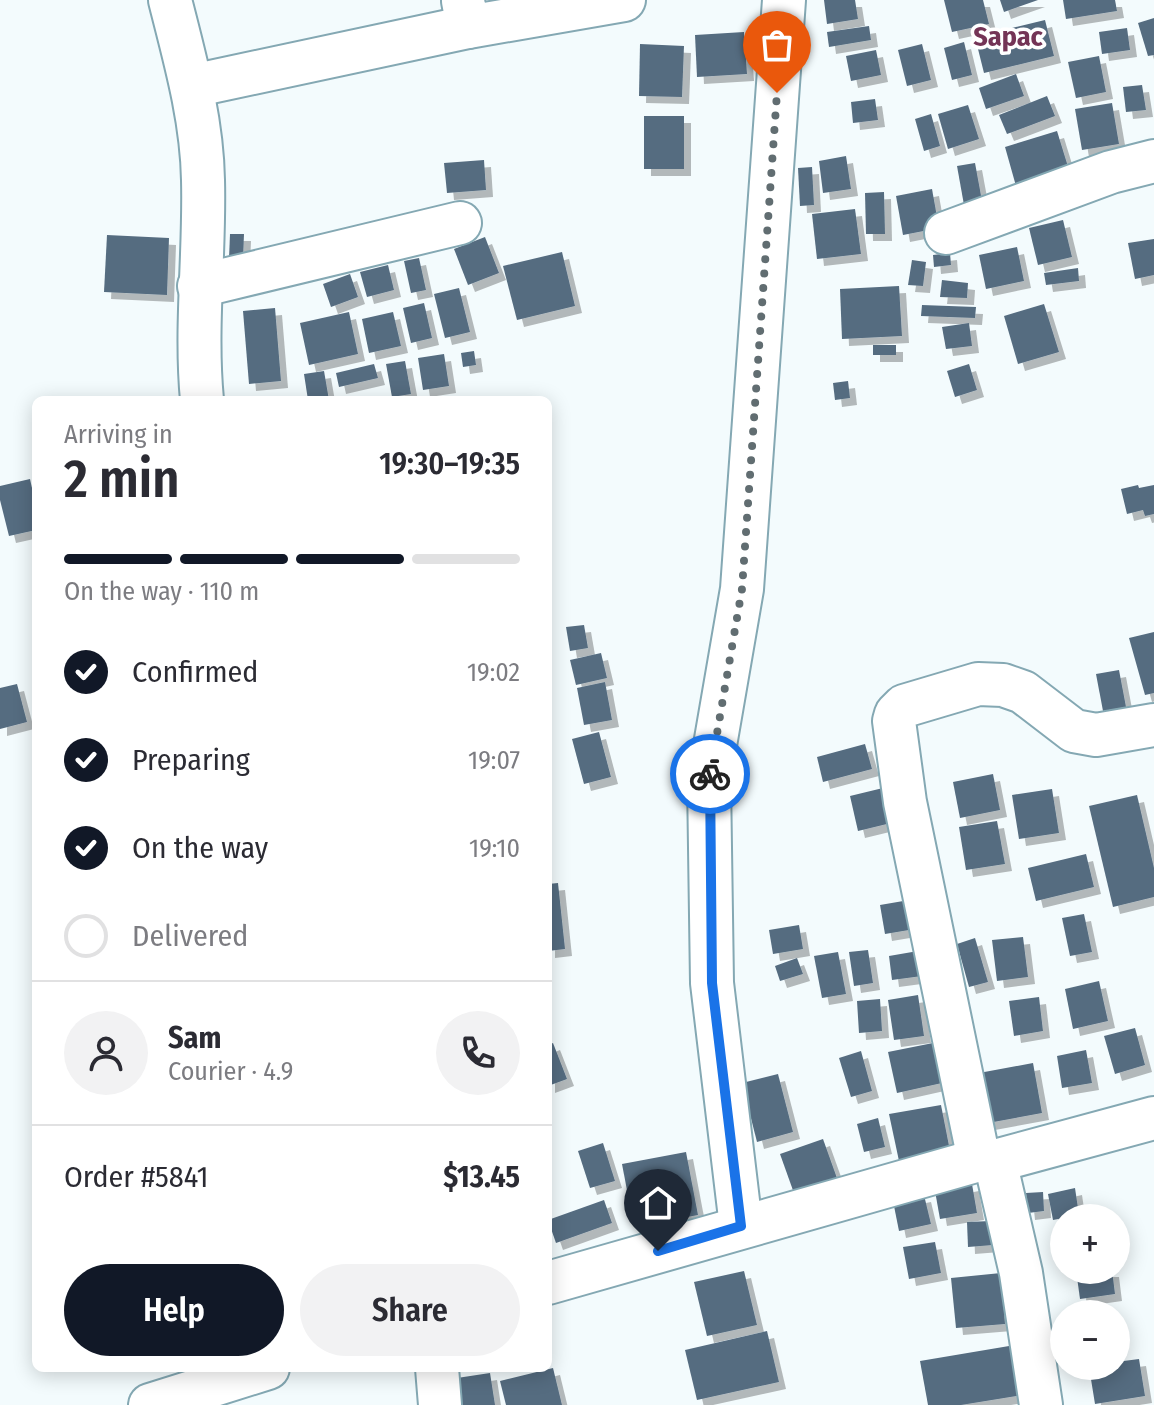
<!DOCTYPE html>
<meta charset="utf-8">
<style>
body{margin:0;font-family:"Fira Sans Condensed",sans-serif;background:#f2f2f3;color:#2b2b33;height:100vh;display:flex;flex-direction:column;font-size:30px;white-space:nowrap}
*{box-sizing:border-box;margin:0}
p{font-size:26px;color:#7c7c81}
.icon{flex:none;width:44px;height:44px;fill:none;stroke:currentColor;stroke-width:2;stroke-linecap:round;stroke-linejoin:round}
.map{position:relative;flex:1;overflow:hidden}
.drawer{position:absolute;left:32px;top:396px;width:520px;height:976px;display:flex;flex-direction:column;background:#fff;border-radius:12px;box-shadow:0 4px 20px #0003}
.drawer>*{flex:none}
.buttons{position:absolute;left:1050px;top:1204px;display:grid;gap:16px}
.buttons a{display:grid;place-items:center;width:80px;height:80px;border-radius:50%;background:#fff;box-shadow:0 4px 20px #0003;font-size:40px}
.pin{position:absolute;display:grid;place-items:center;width:68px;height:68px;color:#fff;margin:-82px -34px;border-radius:50% 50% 50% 0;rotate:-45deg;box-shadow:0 0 8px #0007}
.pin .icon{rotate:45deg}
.courier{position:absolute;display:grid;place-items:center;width:80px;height:80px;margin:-40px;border:6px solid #1a73e8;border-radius:50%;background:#fff;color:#222;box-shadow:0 2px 10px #0007}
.head em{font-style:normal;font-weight:600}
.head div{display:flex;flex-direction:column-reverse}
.head{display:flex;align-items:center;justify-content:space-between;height:136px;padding:0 32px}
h1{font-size:52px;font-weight:600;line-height:60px}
.bar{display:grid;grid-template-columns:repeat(4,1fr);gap:12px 8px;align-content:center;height:96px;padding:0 32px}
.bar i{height:10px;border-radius:6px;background:#e1e1e2}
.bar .selected{background:#111827}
.bar p{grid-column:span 4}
.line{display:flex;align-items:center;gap:20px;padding:0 32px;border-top:2px solid #e1e1e2}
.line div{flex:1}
.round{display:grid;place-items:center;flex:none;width:84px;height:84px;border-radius:42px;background:#f2f2f3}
ol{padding:0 32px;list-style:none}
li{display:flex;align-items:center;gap:24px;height:88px}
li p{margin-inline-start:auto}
li .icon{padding:8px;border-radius:50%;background:#111827;color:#fff;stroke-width:4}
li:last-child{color:#7c7c81}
li i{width:44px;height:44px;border:4px solid #e1e1e2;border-radius:50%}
.action{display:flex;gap:16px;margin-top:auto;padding:16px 32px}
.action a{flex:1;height:92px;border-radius:48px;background:#111827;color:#fff;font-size:32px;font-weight:600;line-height:92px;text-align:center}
.action a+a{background:#f2f2f3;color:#2b2b33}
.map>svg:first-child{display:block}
.building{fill:#556c80;filter:url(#shadow)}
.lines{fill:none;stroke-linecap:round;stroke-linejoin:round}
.minor-casing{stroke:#84a8b3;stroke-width:46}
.minor{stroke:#fff;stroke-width:42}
.done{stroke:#616d71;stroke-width:8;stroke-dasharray:0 14.4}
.route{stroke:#1a73e8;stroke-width:10}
.labels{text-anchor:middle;stroke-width:7;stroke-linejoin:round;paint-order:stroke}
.quarter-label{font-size:28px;font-weight:bold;fill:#743456;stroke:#fff}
</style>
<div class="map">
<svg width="1154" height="1405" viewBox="0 0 1154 1405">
<defs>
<filter id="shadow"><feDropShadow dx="7" dy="7" stdDeviation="0" flood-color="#0004"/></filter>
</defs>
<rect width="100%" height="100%" fill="#f3fbfd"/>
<!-- building -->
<g class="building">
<path d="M 824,0 L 855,0 L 858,19 L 827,24 Z"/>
<path d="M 944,0 L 983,0 L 989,24 L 952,32 Z"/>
<path d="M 1000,0 L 1038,0 L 1004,12 Z"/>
<path d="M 1063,0 L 1115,0 L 1117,11 L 1066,19 Z"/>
<path d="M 1154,18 L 1154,55 L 1148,56 L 1138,23 Z"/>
<path d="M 1045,20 L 1054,56 L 984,73 L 975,37 Z"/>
<path d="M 869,26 L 871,40 L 829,47 L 827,32 Z"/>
<path d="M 1127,28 L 1130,50 L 1102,54 L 1099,32 Z"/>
<path d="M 744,32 L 747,74 L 697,77 L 695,35 Z"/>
<path d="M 964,42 L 972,75 L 952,80 L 944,48 Z"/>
<path d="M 640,44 L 684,46 L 682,97 L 639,96 Z"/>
<path d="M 922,44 L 931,80 L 907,86 L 898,50 Z"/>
<path d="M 876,50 L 881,75 L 851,81 L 846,56 Z"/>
<path d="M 1099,56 L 1106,92 L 1076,98 L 1068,62 Z"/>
<path d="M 1016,74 L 1024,96 L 986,109 L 979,88 Z"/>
<path d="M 1142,85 L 1146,110 L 1126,112 L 1123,87 Z"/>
<path d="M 1047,96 L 1055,116 L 1007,134 L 999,115 Z"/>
<path d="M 875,99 L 878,120 L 853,123 L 851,102 Z"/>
<path d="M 1112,103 L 1119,144 L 1082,150 L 1075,109 Z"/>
<path d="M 968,105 L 979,139 L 948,149 L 938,114 Z"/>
<path d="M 931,114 L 940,146 L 924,151 L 915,119 Z"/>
<rect x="644" y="116" width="40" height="53"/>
<path d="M 1057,131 L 1069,170 L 1016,186 L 1005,147 Z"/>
<path d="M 846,156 L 851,189 L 823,193 L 819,161 Z"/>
<path d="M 484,160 L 486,190 L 447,193 L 444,163 Z"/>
<path d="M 975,163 L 982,201 L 964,205 L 957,166 Z"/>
<path d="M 812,167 L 814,205 L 800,206 L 798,168 Z"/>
<path d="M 932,189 L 939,228 L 903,235 L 896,196 Z"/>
<path d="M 884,192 L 885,234 L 866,234 L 865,193 Z"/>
<path d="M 855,209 L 861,254 L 817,259 L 812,214 Z"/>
<path d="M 1063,220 L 1072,257 L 1038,265 L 1029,228 Z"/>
<path d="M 230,234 L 244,234 L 243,259 L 229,259 Z"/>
<path d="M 107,235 L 169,238 L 167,295 L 104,292 Z"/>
<path d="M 485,237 L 499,273 L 468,285 L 454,249 Z"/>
<path d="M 1154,239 L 1154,275 L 1135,279 L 1128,243 Z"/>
<path d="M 1017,247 L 1024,281 L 986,289 L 979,255 Z"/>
<path d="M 562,252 L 575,306 L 517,320 L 503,266 Z"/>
<path d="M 950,253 L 951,265 L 934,267 L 933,255 Z"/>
<path d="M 419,258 L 426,290 L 411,293 L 404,261 Z"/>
<path d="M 912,260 L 926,262 L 923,286 L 908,285 Z"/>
<path d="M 388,265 L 394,290 L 367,297 L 360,272 Z"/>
<path d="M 1078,268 L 1079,281 L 1046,285 L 1044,273 Z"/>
<path d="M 350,274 L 358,297 L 331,307 L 323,284 Z"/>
<path d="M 942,280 L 968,283 L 967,298 L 940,297 Z"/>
<path d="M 899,286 L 902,336 L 842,339 L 840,289 Z"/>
<path d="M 459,288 L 470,332 L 445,338 L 434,294 Z"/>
<path d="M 424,303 L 432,338 L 411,343 L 403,308 Z"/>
<path d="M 1044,304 L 1059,352 L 1018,364 L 1004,316 Z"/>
<path d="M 922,305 L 976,307 L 975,318 L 921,316 Z"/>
<path d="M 275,308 L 281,381 L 249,384 L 243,311 Z"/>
<path d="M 349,312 L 358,354 L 309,365 L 300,323 Z"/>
<path d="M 393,312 L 401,346 L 369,353 L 362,319 Z"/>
<path d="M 969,323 L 972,346 L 946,349 L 942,327 Z"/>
<rect x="873" y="345" width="23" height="10"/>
<path d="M 474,351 L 476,365 L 463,367 L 461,353 Z"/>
<path d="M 444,354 L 449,386 L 423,390 L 418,358 Z"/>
<path d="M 405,361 L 411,394 L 392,397 L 386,364 Z"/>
<path d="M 374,364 L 378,378 L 339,387 L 336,373 Z"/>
<path d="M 969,364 L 977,390 L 955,397 L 947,371 Z"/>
<path d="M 324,371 L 329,400 L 308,400 L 304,374 Z"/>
<path d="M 848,381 L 850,398 L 835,400 L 833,383 Z"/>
<path d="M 30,479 L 36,506 L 36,530 L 9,536 L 0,500 L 0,486 Z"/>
<path d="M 1138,485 L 1139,488 L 1154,485 L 1154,514 L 1145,516 L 1143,510 L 1127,514 L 1121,489 Z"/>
<path d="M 584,625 L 588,648 L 570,651 L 566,627 Z"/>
<path d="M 1154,632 L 1154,693 L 1145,695 L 1129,638 Z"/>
<path d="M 601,653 L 607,678 L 576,685 L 570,660 Z"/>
<path d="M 1119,670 L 1126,707 L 1103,711 L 1096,674 Z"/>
<path d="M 605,682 L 612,720 L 584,725 L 577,688 Z"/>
<path d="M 17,684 L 27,722 L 0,729 L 0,688 Z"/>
<path d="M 599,732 L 611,777 L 584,784 L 572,739 Z"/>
<path d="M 865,744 L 872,769 L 823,782 L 817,757 Z"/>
<path d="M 993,774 L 1000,810 L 960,818 L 953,782 Z"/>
<path d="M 883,788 L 891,823 L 858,831 L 850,796 Z"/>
<path d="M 1052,789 L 1059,833 L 1019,839 L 1012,795 Z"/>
<path d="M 1137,795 L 1154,868 L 1154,897 L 1113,907 L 1089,806 Z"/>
<path d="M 997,821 L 1005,864 L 966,870 L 959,827 Z"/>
<path d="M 1086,854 L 1094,887 L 1036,901 L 1028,868 Z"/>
<path d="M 558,883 L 565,949 L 548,951 L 548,884 Z"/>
<path d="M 915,899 L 921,928 L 885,934 L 880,905 Z"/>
<path d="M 1084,914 L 1092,952 L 1070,956 L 1062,918 Z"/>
<path d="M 799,925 L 803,949 L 773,954 L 769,930 Z"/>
<path d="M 1023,937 L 1028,977 L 997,981 L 992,940 Z"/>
<path d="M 975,938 L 988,982 L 969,987 L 957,944 Z"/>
<path d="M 868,950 L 873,983 L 854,986 L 849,952 Z"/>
<path d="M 918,951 L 922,976 L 892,980 L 889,956 Z"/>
<path d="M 838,952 L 846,994 L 822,998 L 814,956 Z"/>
<path d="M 797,958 L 803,974 L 780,981 L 775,966 Z"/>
<path d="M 1099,981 L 1108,1021 L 1073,1029 L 1065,989 Z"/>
<path d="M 918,995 L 924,1036 L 894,1040 L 888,1000 Z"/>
<path d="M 1039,997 L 1043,1031 L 1014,1036 L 1009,1001 Z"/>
<path d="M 880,999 L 882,1031 L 859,1033 L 857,1001 Z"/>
<path d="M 1135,1028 L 1145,1065 L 1115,1074 L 1104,1036 Z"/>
<path d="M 553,1043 L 567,1079 L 548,1086 L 548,1045 Z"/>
<path d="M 933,1043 L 942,1083 L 897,1093 L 888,1052 Z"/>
<path d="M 1086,1050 L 1092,1083 L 1062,1088 L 1057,1056 Z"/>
<path d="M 861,1051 L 872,1091 L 851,1097 L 839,1058 Z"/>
<path d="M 1033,1063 L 1042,1113 L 988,1123 L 979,1073 Z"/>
<path d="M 778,1074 L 793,1132 L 757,1142 L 742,1083 Z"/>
<path d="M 941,1105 L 950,1151 L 899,1161 L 889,1114 Z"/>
<path d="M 878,1118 L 885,1147 L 864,1152 L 857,1124 Z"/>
<path d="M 823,1139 L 838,1181 L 795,1196 L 780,1154 Z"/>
<path d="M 603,1143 L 615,1181 L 590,1188 L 578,1151 Z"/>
<path d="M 686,1152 L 698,1215 L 634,1227 L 622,1164 Z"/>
<path d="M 972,1184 L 977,1213 L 940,1219 L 935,1191 Z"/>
<path d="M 1075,1188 L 1079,1215 L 1053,1220 L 1048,1194 Z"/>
<path d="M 1043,1192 L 1044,1211 L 1028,1213 L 1026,1193 Z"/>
<path d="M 924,1195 L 931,1224 L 899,1231 L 893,1201 Z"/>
<path d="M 604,1200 L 612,1223 L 556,1243 L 548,1220 Z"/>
<path d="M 991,1221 L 993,1245 L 968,1247 L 967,1222 Z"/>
<path d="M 935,1242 L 941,1273 L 909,1279 L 903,1247 Z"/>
<path d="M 1076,1270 L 1112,1270 L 1115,1294 L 1080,1299 Z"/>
<path d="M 744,1271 L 757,1325 L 707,1336 L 694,1282 Z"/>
<path d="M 1001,1273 L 1005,1324 L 956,1328 L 951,1278 Z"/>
<path d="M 767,1331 L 779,1382 L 697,1400 L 685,1350 Z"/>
<path d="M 1015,1345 L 1023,1395 L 961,1405 L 928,1405 L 920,1361 Z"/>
<path d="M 1139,1359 L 1145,1396 L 1095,1404 L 1089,1367 L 1116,1366 L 1116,1362 Z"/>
<path d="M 553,1368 L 562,1405 L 506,1405 L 500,1381 Z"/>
<path d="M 490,1373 L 495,1405 L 461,1405 L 457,1378 Z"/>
</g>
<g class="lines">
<!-- minor casing -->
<g class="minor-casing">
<g id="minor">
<path d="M 170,0 C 185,59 202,119 203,180 C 205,253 195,327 202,400"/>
<path d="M 463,1 L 468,27 L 624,0"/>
<path d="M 192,86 L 468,27"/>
<path d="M 946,233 L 1111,172 L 1154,161"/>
<path d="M 199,286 L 460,223"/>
<path d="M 979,1160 L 905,802 L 894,721 L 896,714 L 904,706 L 978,684 L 1003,685 L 1023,692 L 1074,731 L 1096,735 L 1154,725"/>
<path d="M 995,1161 L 1021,1273 L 1041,1405"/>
<path d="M 741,1226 L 712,983 L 709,780 L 742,589 L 784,0"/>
<path d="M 548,1283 L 979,1160 L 995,1161 L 1154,1118"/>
<path d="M 437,1368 L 440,1405"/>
<path d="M 150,1405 L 268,1368"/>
</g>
</g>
<!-- minor -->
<use href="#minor" class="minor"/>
</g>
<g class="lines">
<!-- done -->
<path class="done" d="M 710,774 L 742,589 L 777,93"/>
<!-- route -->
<path class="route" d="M 658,1251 L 741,1226 L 712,983 L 710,774"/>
</g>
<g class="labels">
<!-- quarter labels -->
<g class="quarter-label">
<text x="1008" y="46">Sapac</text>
</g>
</g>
</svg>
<div class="buttons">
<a>+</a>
<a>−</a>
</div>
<div class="pin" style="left:777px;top:93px;background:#ea580c"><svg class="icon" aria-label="bag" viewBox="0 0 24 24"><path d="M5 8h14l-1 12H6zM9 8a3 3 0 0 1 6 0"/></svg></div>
<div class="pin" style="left:658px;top:1251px;background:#1f2937"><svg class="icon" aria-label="home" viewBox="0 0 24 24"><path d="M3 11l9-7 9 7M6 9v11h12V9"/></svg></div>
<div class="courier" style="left:710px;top:774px"><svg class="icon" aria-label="bike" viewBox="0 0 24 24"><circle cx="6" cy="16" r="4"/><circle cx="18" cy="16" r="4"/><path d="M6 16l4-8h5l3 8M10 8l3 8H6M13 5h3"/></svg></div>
<section class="drawer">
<div class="head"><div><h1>2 min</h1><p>Arriving in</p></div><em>19:30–19:35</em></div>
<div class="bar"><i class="selected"></i><i class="selected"></i><i class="selected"></i><i></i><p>On the way · 110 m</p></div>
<ol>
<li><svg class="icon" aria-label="check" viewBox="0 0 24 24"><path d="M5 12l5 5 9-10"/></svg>Confirmed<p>19:02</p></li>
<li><svg class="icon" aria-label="check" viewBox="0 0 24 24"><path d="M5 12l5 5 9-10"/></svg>Preparing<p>19:07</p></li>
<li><svg class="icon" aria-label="check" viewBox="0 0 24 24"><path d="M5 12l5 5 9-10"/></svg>On the way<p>19:10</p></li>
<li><i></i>Delivered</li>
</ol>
<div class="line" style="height:144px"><a class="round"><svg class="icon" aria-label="person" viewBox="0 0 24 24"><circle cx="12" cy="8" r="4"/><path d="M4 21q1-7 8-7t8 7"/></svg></a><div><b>Sam</b><p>Courier · 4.9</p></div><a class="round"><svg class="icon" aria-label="phone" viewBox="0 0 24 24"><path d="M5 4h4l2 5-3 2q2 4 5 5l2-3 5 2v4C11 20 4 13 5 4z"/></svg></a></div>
<div class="line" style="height:104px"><div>Order #5841</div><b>$13.45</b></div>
<div class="action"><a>Help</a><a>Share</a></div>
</section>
</div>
